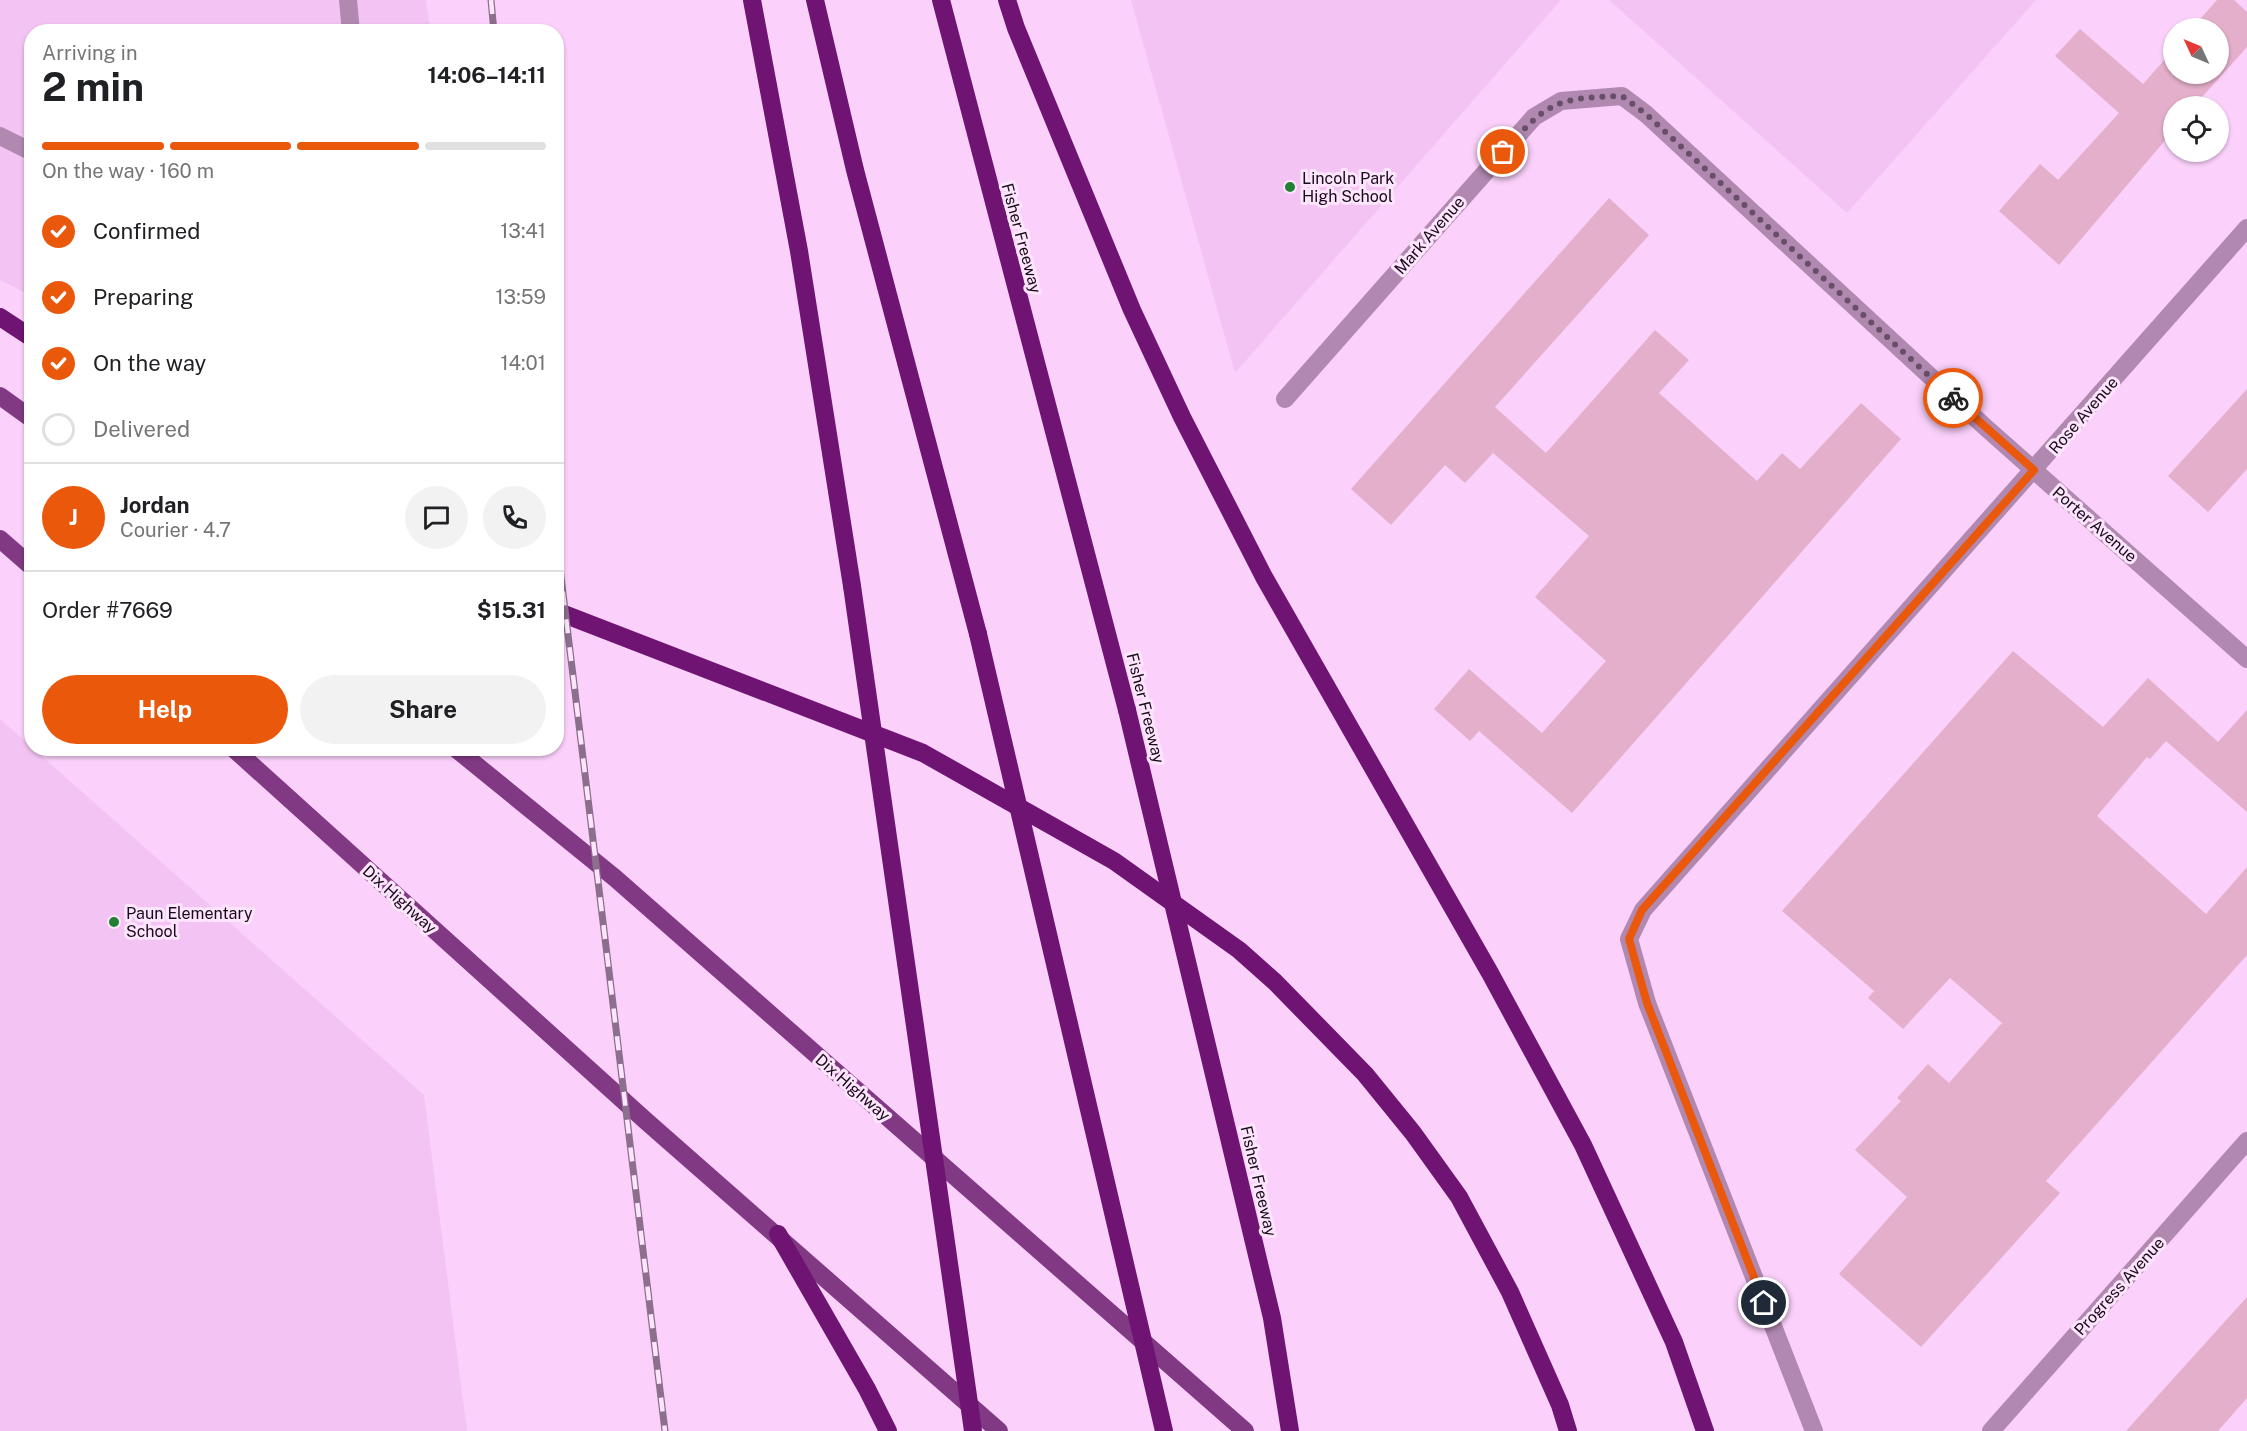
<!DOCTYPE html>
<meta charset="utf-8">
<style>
body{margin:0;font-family:"Public Sans",sans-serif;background:#f2f2f2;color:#202124;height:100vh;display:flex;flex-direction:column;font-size:22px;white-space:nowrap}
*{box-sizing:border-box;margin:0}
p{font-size:20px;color:#757577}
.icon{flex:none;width:33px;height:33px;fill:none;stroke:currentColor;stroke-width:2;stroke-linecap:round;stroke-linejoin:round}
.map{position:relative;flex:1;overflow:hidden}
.side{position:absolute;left:24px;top:24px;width:540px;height:732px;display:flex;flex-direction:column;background:#fff;border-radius:24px;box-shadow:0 2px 4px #0004}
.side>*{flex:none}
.needle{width:39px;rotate:314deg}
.tools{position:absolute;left:2163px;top:18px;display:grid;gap:12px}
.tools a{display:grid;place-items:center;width:66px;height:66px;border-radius:50%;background:#fff;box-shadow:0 2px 4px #0004;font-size:30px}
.pin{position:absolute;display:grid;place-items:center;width:51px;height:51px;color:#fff;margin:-26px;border:3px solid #fff;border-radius:50%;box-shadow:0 2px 6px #0007}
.courier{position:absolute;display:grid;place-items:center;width:60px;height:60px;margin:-30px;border:4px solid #ea580c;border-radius:50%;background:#fff;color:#222;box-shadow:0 2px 8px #0007}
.headline em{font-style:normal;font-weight:700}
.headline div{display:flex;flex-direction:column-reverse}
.headline{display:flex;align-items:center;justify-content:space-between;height:102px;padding:0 18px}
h1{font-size:39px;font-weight:700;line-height:45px}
.bar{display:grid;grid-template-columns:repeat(4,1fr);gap:9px 6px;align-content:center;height:72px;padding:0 18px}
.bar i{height:8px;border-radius:4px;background:#e0e0e0}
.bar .selected{background:#ea580c}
.bar p{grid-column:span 4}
.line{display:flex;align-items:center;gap:15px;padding:0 18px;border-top:2px solid #e0e0e0}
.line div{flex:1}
.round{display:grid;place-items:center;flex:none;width:63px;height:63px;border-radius:32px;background:#f2f2f2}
ol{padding:0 18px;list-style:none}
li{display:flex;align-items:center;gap:18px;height:66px}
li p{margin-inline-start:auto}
li .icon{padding:6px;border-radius:50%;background:#ea580c;color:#fff;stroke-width:4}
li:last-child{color:#757577}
li i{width:33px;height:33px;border:3px solid #e0e0e0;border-radius:50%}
.button{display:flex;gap:12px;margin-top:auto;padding:12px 18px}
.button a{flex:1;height:69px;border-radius:36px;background:#ea580c;color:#fff;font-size:24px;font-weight:700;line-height:69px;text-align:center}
.button a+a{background:#f2f2f2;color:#202124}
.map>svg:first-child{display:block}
.built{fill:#f3c4f3}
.building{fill:#e3afca}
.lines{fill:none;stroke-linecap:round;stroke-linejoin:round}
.minor{stroke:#b088b0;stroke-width:18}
.major{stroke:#813984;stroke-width:18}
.highway{stroke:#6f1473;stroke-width:18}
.rail-casing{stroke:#8c6f8c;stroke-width:7}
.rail{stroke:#fee5fe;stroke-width:4.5;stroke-dasharray:14;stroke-linecap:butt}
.highway-bridge{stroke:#6f1473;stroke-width:18}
.done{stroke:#675067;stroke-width:6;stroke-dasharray:0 10.8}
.route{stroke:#ea580c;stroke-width:8}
.poi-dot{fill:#208133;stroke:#fee5fe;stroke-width:2}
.labels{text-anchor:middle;stroke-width:6;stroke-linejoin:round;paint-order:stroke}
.poi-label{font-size:16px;fill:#180a18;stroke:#fee5fe;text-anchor:start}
.street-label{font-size:16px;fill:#180a18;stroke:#fee5fe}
</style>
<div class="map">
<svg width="2247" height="1431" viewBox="0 0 2247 1431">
<rect width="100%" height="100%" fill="#fbd1fb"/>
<!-- built -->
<g class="built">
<path d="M 0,0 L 426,0 L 430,31 L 32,32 L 31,296 L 0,280 Z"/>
<path d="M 1131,0 L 1561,0 L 1235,373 Z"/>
<path d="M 1609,0 L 2036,0 L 1847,213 Z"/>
<path d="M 0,719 L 424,1095 L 467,1431 L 0,1431 Z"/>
</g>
<!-- building -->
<g class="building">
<path d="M 2217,0 L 2234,0 L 2247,12 L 2247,47 L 2194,106 L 2174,106 L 2174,130 L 2059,265 L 1999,211 L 2040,164 L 2058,180 L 2119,113 L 2055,56 L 2080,29 L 2143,84 L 2174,49 L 2174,74 L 2218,74 L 2218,28 L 2192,28 Z"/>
<path d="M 1609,198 L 1649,235 L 1495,407 L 1546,453 L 1655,330 L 1689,360 L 1659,393 L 1757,481 L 1782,453 L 1800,469 L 1861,403 L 1901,439 L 1572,813 L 1479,731 L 1470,741 L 1434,709 L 1469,669 L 1542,733 L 1606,661 L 1535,597 L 1589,536 L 1493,453 L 1465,483 L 1445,465 L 1391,525 L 1351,489 Z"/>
<path d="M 2247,389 L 2247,469 L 2208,512 L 2168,476 Z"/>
<path d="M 2013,651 L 2103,727 L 2148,678 L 2218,742 L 2247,710 L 2247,812 L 2166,741 L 2150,759 L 2147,757 L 2097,816 L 2206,914 L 2247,867 L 2247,955 L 2046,1181 L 2060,1193 L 1921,1347 L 1839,1274 L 1907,1197 L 1855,1150 L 1901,1101 L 1897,1098 L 1928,1064 L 1949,1083 L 2002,1023 L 1950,978 L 1903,1029 L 1868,998 L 1874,991 L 1782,911 Z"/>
<path d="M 2247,1297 L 2247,1398 L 2218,1431 L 2126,1431 Z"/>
</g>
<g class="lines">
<!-- minor -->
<g class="minor">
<path d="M 348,0 L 351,32"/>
<path d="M 0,136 L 32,152"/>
<path d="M 1285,399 L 1534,117 L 1561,101 L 1622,96 L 1646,114 L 1984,426 L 2247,659"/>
<path d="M 1814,1431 L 1647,1003 L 1629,939 L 1643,910 L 2247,228"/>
<path d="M 1991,1431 L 2247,1141"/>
</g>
<!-- major -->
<g class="major">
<path d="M 0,396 L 32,419"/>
<path d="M 0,539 L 32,567"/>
<path d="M 233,748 L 646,1121 L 999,1431"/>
<path d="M 455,748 L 615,878 L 1245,1431"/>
</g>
<!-- highway -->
<g class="highway">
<path d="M 752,0 L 799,251 L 852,586"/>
<path d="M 815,0 L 855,170 L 978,634"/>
<path d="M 941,0 L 1127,710"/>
<path d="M 1007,0 L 1016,28 L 1132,310 L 1182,417 L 1264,577 L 1490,973 L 1583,1145 L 1674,1342 L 1705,1431"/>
<path d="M 0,317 L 32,338"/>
<path d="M 556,611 L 923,753 L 1114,861 L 1239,950 L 1275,982 L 1365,1074 L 1413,1133 L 1459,1197 L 1510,1292 L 1560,1405 L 1568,1431"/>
<path d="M 778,1234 L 867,1389 L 888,1431"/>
</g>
<!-- rail casing -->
<g class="rail-casing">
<g id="rail">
<path d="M 491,0 L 494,32"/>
<path d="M 556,536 L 665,1431"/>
</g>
</g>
<!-- rail -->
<use href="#rail" class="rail"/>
<!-- highway-bridge -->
<g class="highway-bridge">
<path d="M 852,586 L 973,1431"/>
<path d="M 978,634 L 1164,1431"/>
<path d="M 1127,710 L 1272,1318 L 1290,1431"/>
</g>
</g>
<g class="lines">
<!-- done -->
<path class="done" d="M 1503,152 C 1548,102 1554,98 1622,96 L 1646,114 L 1953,398"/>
<!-- route -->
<path class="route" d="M 1764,1303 L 1647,1003 L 1629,939 L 1642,910 L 2034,470 L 1953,398"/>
</g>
<!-- markers -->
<g class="poi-dot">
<circle cx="1290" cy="187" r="6"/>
<circle cx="114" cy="922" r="6"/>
</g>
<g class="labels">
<!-- poi labels -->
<g class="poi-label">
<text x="1302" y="184">Lincoln Park<tspan x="1302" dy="18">High School</tspan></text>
<text x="126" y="919">Paun Elementary<tspan x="126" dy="18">School</tspan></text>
</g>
<!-- street labels -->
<g class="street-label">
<text transform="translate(1429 235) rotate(-49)" y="6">Mark Avenue</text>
<text transform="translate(1022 238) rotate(75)" y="6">Fisher Freeway</text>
<text transform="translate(2083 415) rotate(-49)" y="6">Rose Avenue</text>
<text transform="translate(2095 524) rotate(41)" y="6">Porter Avenue</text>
<text transform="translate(1146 708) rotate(76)" y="6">Fisher Freeway</text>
<text transform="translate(400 899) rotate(42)" y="6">Dix Highway</text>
<text transform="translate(853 1087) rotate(41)" y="6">Dix Highway</text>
<text transform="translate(1259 1181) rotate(77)" y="6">Fisher Freeway</text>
<text transform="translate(2119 1286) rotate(-48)" y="6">Progress Avenue</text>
</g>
</g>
</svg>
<div class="tools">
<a><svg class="needle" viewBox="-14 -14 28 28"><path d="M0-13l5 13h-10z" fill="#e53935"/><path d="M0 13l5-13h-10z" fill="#757577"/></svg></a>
<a><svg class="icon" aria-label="locate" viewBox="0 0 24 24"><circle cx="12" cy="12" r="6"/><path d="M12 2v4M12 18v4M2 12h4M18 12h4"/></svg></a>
</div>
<div class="pin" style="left:1503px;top:152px;background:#ea580c"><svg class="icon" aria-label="bag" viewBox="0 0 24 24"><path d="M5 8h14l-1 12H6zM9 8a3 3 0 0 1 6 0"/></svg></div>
<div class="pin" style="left:1764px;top:1303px;background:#1f2937"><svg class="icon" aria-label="home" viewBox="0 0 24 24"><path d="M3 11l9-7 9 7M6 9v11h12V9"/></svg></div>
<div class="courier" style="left:1953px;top:398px"><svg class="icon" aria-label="bike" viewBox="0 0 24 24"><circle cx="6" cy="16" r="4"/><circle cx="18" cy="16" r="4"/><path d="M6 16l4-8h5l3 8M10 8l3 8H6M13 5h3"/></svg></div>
<section class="side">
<div class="headline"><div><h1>2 min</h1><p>Arriving in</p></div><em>14:06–14:11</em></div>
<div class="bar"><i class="selected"></i><i class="selected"></i><i class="selected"></i><i></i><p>On the way · 160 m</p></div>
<ol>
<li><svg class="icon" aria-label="check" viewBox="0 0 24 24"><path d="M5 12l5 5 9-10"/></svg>Confirmed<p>13:41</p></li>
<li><svg class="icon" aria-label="check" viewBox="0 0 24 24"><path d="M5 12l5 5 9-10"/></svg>Preparing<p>13:59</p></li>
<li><svg class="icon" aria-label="check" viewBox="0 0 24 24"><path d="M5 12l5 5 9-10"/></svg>On the way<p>14:01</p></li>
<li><i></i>Delivered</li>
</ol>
<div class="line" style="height:108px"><b class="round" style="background:#ea580c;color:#fff">J</b><div><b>Jordan</b><p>Courier · 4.7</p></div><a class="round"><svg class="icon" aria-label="chat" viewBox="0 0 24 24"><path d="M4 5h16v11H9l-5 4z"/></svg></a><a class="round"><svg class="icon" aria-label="phone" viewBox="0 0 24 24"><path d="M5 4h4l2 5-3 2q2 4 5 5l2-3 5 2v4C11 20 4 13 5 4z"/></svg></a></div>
<div class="line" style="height:78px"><div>Order #7669</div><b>$15.31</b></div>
<div class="button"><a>Help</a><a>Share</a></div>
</section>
</div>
